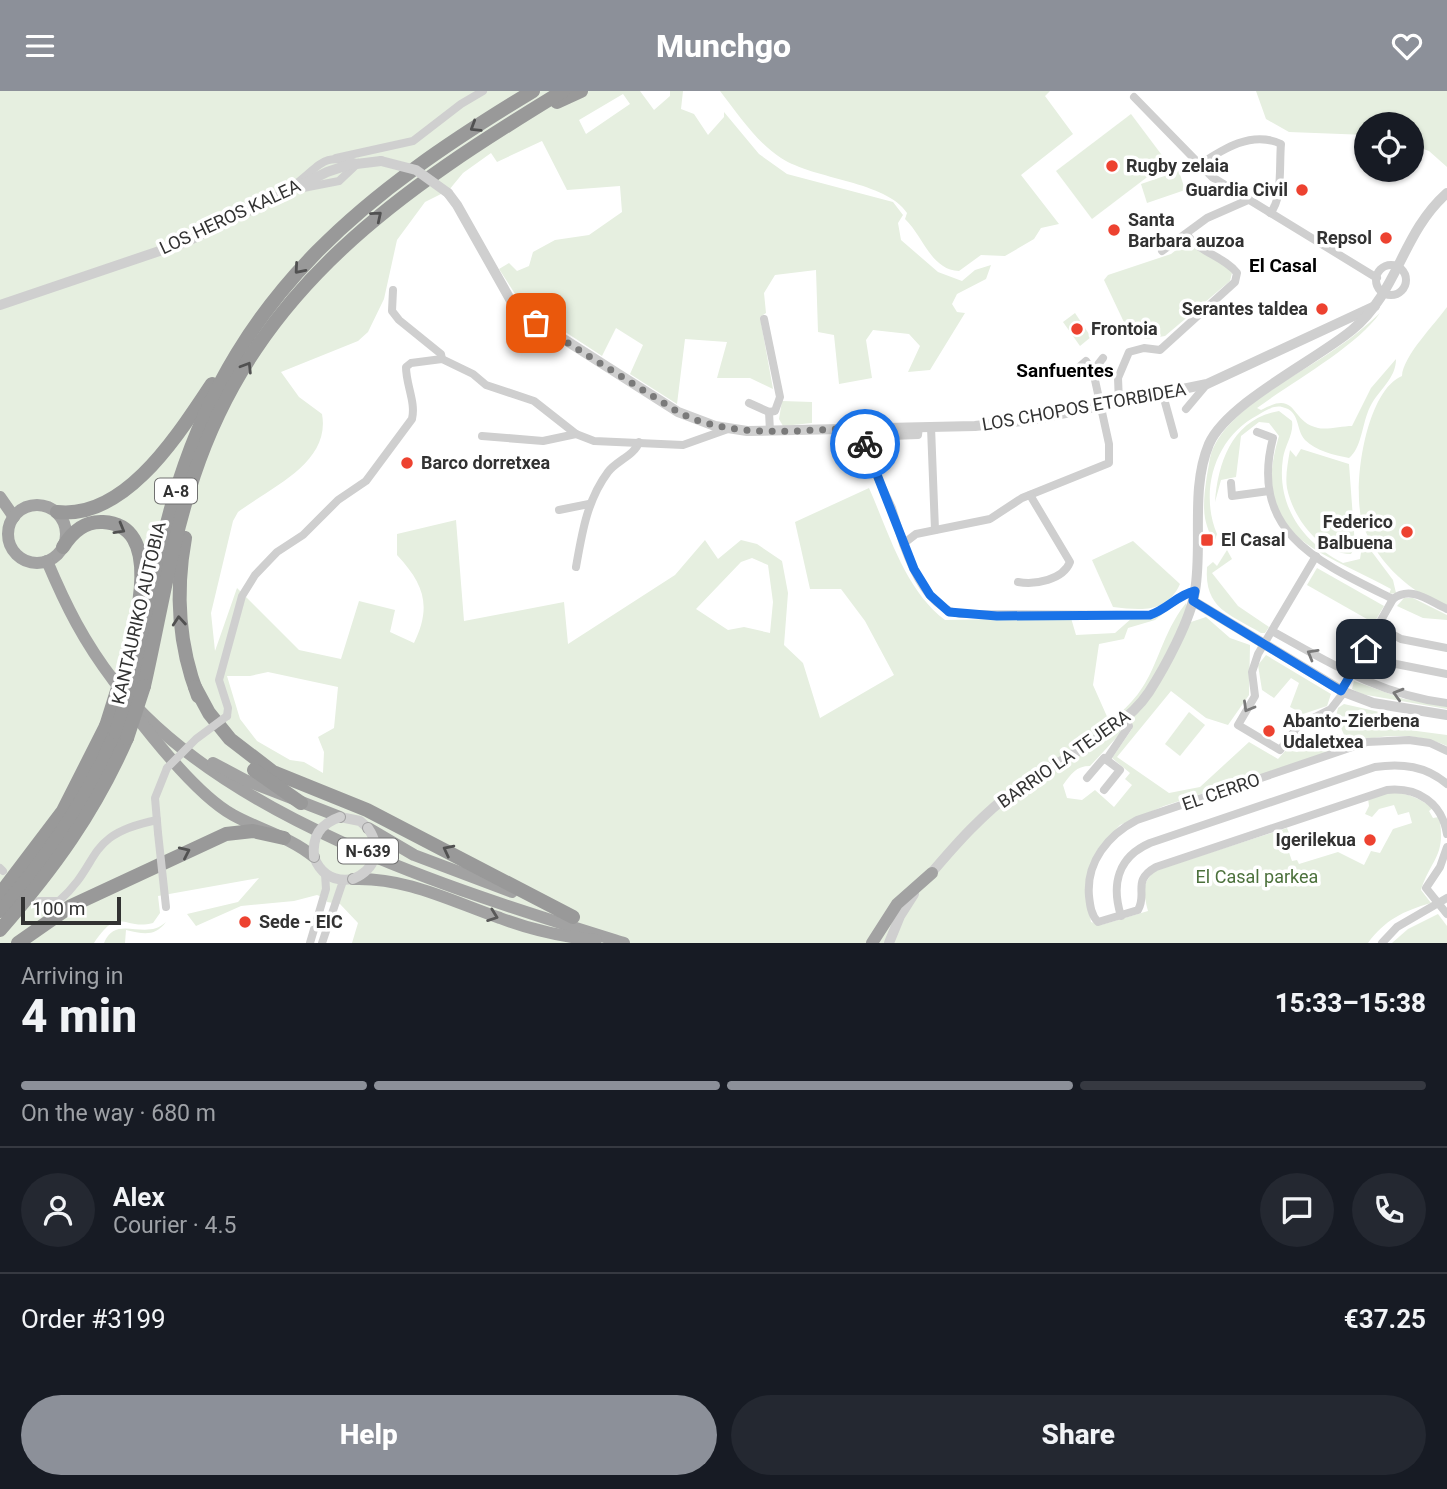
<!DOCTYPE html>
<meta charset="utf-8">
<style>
body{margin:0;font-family:Roboto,sans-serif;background:#242831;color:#f1f3f6;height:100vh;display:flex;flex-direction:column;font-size:26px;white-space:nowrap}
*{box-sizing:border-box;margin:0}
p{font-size:23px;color:#9ea1a6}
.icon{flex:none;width:38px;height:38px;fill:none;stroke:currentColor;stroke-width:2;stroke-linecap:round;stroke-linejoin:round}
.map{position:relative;height:852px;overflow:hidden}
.side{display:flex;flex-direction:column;background:#171b24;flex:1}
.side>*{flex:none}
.buttons{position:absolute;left:1354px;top:21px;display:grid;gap:14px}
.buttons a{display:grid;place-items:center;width:70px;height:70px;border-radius:50%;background:#171b24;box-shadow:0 2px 5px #0004;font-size:35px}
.scale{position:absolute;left:21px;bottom:18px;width:100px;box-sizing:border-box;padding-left:7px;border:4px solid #323232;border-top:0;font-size:19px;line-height:24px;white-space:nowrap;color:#323232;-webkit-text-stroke:5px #fff;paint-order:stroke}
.pin{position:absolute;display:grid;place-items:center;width:60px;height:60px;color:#fff;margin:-30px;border-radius:14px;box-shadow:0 4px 10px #0006}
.courier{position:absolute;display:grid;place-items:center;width:70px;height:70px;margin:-35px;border:5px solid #1a73e8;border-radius:50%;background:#fff;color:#222;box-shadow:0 2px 9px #0007}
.head em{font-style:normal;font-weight:800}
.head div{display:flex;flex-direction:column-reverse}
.head{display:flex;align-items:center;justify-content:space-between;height:119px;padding:0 21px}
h1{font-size:46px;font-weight:800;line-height:52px}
.bar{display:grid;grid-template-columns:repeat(4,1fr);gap:10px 7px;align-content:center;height:84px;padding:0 21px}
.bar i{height:9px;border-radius:5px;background:#363941}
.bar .selected{background:#8c9099}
.bar p{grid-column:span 4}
.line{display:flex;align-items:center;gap:18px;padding:0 21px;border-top:2px solid #363941}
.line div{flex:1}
.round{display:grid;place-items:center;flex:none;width:74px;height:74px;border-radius:37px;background:#242831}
.primary-button{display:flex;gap:14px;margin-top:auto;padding:14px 21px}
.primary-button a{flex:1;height:80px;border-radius:42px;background:#8c9099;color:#fff;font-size:28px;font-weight:800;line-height:80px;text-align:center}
.primary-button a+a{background:#242831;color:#f1f3f6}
header{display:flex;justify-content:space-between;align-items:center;height:91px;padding:0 21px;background:#8c9099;color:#fff;font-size:32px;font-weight:800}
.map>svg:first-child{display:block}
.green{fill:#e6efe0;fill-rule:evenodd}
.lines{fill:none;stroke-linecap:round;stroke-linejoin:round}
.minor{stroke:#cfcfcf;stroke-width:8}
.tertiary{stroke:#cfcfcf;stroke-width:10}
.trunk{stroke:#a2a2a2;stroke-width:12}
.motorway{stroke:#999;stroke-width:14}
.minor-bridge{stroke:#cfcfcf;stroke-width:8}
.tertiary-bridge{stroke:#cfcfcf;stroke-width:10}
.motorway-bridge{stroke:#999;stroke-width:14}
.oneway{stroke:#515151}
.oneway2{stroke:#797979}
.oneway3{stroke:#595959}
.done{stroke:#7a7a7a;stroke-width:7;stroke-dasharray:0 12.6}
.route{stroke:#1a73e8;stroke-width:9}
.poi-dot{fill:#ed4230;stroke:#fff;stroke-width:2.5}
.labels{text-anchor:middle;stroke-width:7;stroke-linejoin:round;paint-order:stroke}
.shield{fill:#fff;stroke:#707070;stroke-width:2}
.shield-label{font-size:16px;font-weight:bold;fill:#323232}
.poi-label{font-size:18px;font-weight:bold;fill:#323232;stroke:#fff;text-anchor:start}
.street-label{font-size:18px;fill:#323232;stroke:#fff}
.park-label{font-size:18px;fill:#4c713c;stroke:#fff}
.neighbourhood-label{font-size:19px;font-weight:bold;fill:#000;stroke:#fff}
</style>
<header><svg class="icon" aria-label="menu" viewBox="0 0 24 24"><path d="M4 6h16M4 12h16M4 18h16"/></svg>Munchgo<svg class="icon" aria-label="heart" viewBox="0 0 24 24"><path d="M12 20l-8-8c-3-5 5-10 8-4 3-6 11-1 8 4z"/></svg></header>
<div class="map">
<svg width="1447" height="852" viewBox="0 0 1447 852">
<rect width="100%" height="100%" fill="#fff"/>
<!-- green -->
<g class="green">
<path d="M 0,0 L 640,0 L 654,19 L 670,5 L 670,0 L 683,0 L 681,18 L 694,23 L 708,44 L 724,26 L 724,21 L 759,63 L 787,83 L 893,111 L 903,124 L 898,132 L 901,149 L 938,181 L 962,190 L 975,179 L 991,174 L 986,188 L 957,203 L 952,213 L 957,221 L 965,222 L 930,279 L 908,281 L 920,255 L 909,243 L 873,239 L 866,249 L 872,287 L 839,293 L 834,244 L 818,241 L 816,179 L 775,184 L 764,202 L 766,222 L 760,226 L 773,298 L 750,287 L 717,287 L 727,251 L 685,248 L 677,313 L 630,283 L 643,254 L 616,237 L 602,265 L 521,212 L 499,178 L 509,172 L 517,180 L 529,175 L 533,161 L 555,149 L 589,144 L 622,121 L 620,95 L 567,99 L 542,50 L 497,71 L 491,62 L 463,82 L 449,99 L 425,111 L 397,149 L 384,208 L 368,241 L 358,250 L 281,281 L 299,306 L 322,323 C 331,372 271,396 238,421 L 233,430 L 211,522 L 215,560 L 237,497 L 299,559 L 341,568 L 359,510 L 395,519 L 390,541 L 414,552 C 432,515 424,493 397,464 L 397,443 L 456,429 L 464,530 L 564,511 L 568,553 L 675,484 L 705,449 L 718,468 L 741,449 L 757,453 L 782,470 L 788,502 L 784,554 L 803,572 L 820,627 L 894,584 L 865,530 L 841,498 L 810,498 L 795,431 L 869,397 C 889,442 905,499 945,529 L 1071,527 L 1076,544 L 1115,542 L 1132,527 L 1178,511 L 1155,529 L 1128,537 L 1124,548 L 1099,553 L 1093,594 L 1109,630 C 1160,596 1153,554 1186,512 L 1191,531 L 1206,526 L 1230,547 L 1250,554 L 1249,604 L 1228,634 L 1206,627 L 1171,600 L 1117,666 L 1169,702 L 1200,696 L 1249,651 L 1278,668 L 1286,659 L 1297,661 L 1338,643 L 1343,657 L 1164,715 L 1120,734 L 1097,759 L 1087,809 L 1091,831 L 1101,834 L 1148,820 C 1143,801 1141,789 1159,778 L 1287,737 L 1289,742 L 1283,744 L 1292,770 L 1297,769 L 1299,773 L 1338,761 L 1364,774 L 1371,760 L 1380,762 L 1393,738 L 1412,732 L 1409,721 L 1398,724 L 1394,714 L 1379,718 L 1372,726 L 1365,723 L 1369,715 L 1368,707 C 1395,698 1410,701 1433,717 L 1429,720 L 1433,727 L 1439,726 C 1447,765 1430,769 1421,799 L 1431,812 C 1403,820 1385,829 1368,852 L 352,852 L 358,832 L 340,813 L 327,811 L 327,808 L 317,804 L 294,810 L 241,815 L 196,835 L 187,823 L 238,811 L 259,787 L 158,805 L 160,822 L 153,832 C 123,840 120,813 94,852 L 0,852 ZM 623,3 L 630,13 L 586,43 L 579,29 ZM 752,467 L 768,474 L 773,511 L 770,542 L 744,536 L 728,539 L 696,518 L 741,471 ZM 268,581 L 338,596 L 334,637 L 318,646 L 324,661 L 323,682 L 304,671 L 290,669 L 257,650 L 240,628 L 227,585 L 250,585 ZM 1132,630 L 1132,638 L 1112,667 L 1130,682 L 1125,688 L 1132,694 L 1114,716 L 1095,699 L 1082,709 L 1067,707 L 1063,694 C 1071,683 1076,675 1090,675 Z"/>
<path d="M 720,0 L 1050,0 L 1045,5 L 1073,43 L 1021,84 L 1059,133 L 1041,137 L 1034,148 L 1005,165 L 981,164 L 959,180 C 931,179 923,145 905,128 L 907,122 C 886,90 815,89 781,67 C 757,52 738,23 720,0 Z"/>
<path d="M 1256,0 L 1447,0 L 1447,76 L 1429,60 L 1412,54 L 1412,33 L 1367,33 L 1367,44 L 1289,41 L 1266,28 Z"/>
<path d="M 1131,23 L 1167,71 L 1092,128 L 1056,80 Z"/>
<path d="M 1179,80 L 1185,99 L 1147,112 L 1141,93 Z"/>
<path d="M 1189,149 L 1227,174 L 1232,182 L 1230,190 L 1165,245 L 1147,248 L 1130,244 L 1104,189 L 1108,184 L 1171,163 Z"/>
<path d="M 1447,216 L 1447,516 C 1410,501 1380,474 1364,437 C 1350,402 1365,300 1402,285 C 1403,265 1435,233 1447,216 Z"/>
<path d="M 1075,222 L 1091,246 L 1080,255 L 1063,231 Z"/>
<path d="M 1380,222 C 1356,256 1292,291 1257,317 L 1261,319 C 1299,298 1289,331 1318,337 C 1327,339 1342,335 1352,335 L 1371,297 L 1396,268 C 1396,288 1379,298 1370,316 C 1362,332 1362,357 1349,367 C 1334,364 1316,360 1305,349 C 1295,338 1301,320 1282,316 C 1273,314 1265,320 1258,324 C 1215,346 1199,400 1217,443 L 1212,458 C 1212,445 1207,438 1205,427 C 1202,410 1207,384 1210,367 C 1221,320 1301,283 1338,256 C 1353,246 1367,234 1380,222 Z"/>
<path d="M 782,310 L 812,311 L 812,332 L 783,335 L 779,328 Z"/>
<path d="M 1279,320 L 1292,330 C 1294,343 1285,354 1283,367 C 1276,414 1302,451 1343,472 L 1360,468 L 1363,449 L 1393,489 L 1396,502 L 1389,503 L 1391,498 C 1319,458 1248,447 1279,345 L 1269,332 L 1259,331 L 1241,345 L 1236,386 L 1221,389 L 1215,411 C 1218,370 1233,328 1279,320 Z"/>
<path d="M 1301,358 L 1349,373 L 1355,455 L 1351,463 C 1320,463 1293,427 1287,397 C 1285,385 1288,371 1290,359 L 1296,366 Z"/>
<path d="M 1133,450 L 1180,493 C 1166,523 1141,519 1113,516 L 1092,469 Z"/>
<path d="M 1227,459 L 1232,468 L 1212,482 L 1238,515 L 1269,536 L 1265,542 L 1261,542 C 1230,523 1204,518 1207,476 L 1213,471 L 1217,475 Z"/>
<path d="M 1317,477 L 1384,515 L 1374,532 L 1307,494 Z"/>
<path d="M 1404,507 L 1413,507 L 1447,524 L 1447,529 L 1423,527 L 1397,515 Z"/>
<path d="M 1266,564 L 1331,603 L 1327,615 L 1303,623 L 1290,616 L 1299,592 L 1291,587 L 1274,607 L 1262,599 L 1258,574 Z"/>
<path d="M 1354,590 L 1404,608 L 1447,614 L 1447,618 L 1361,603 L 1352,598 Z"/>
<path d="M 1344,613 L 1388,623 L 1386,636 L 1447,644 L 1447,655 C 1417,641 1379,643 1348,653 L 1336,625 L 1338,617 Z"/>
<path d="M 1189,621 L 1205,634 L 1180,665 L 1165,653 Z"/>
<path d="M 1438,823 L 1447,835 L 1447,852 L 1392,852 L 1408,838 Z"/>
<path d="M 166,831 C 155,846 143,843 126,839 L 125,852 L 104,852 C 116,822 145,851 166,831 Z"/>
</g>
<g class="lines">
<!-- minor -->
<g class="minor">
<path d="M 1134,6 L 1212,86 L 1377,187"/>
<path d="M 336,67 L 413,50 L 461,13 L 483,0"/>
<path d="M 1199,74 C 1223,58 1252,39 1281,53 C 1279,72 1283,109 1270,122"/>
<path d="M 296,93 C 322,73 322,62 357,72"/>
<path d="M 298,98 L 339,90 L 358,72"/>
<path d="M 1162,160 L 1207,127 L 1248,109"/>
<circle cx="1391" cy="189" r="15"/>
<path d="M 393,199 L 392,220 L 399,229 L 441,263 L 442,268"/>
<path d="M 764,228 L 780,306 L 775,320 L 769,321"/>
<path d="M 1103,267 L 1093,280 L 1109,353 L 1109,372 L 1022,407 L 990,428 L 916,443 L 903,453 C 913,480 928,517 960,523 L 1150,524 C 1168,518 1177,504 1195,500"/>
<path d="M 1078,277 L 1086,270 L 1093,280"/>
<path d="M 1163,304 L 1174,344"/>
<path d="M 749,312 L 769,321 L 770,340"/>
<path d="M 1119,312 L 1118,287 L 1129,261 L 1144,257 L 1160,259 L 1235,191 L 1237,182 C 1224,165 1197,161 1187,143"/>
<path d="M 1186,318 L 1207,293"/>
<path d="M 931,336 L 935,439"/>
<path d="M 864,337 L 867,364 L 892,417 L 903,453"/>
<path d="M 1257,341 L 1273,347 C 1248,442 1320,472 1393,508 L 1341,600"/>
<path d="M 482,345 L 543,350 L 576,343"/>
<path d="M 864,346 L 918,344 L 919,336"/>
<path d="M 1231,392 L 1232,405 L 1269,400"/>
<path d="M 559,419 L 589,413"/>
<path d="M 1316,465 L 1258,563 L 1252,581 L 1255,605 L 1238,634 L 1280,659 L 1299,634 L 1331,618 L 1344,601"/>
<path d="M 576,476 C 582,442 587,409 608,381 C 616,370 635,364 639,351"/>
<path d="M 1018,491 C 1035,494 1063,489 1070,471 L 1030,404"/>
<path d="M 1393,508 C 1411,494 1429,510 1447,518"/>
<path d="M 1379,536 L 1401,548 L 1447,557"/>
<path d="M 1272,540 C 1330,572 1380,604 1447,612"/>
<path d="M 1366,558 L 1396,573 L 1447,583"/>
<path d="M 227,625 L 228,617 L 219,589 L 242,505 L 255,484 L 277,461 L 303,444 L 338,409 L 366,390 L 412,328 C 416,311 406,294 406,276 L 411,272 L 442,268 L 473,283 L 486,294 L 534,310 L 576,343 L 594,350 L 683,354 L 728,338"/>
<path d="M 1447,660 L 1430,652 L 1409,649 L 1367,651 L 1137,729 C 1108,744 1086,771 1089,805 C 1090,814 1091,824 1098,831 L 1138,819 C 1148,802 1131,790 1156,776 L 1387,699 C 1418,696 1442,712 1447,743"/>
<path d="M 1106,669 L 1129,635 L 1125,627"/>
<path d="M 1087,687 L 1104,667 L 1120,679 L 1104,699"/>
<path d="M 158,742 L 155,707 L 167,677"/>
<path d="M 1447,756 L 1440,776 L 1426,797 L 1447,823"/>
<path d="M 0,777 L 3,780"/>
<path d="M 39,810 L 59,810 C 103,771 83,744 157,729"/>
<path d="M 1121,825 C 1111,793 1118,766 1150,752 L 1375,676 C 1402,672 1426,675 1447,693"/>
<path d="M 310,852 L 326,798 L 325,783"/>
<path d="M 322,852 L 343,790"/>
<path d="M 1382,852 L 1397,836 L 1447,807"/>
</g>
<!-- tertiary -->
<g class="tertiary">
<path d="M 448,102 L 457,114 L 515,217 L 678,321 L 715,335 L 747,340 L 975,335 L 1031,329 L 1207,293 L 1375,215"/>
<path d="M 0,214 L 186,151 L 327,81 L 348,74 L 381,70"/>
<path d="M 1193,510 L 1344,601 L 1373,612 L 1447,624"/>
<path d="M 340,726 L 360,730 L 368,737"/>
<path d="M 314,766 C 321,784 334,791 353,788"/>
<path d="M 928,786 C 955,754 984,721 1018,697 C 1058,669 1123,641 1149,601 C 1165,576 1191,528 1195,500 C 1203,453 1190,398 1209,353 C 1227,312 1316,269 1352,239 C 1399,200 1401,143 1447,102"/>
<path d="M 889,852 L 900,825 L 914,803"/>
</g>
<!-- trunk -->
<g class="trunk">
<path d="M 0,406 L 14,426"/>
<circle cx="37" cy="443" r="29"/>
<path d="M 47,470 C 66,515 84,551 114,590 C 222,729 460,801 624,852"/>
<path d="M 132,620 C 155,650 200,706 233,724 C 260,739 290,746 314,766"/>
<path d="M 213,672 L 245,689 L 340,726"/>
<path d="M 368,737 L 414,764 L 512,801"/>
<path d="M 353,788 C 406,786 451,810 500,827 C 531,839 563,846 596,849"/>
<path d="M 872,852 L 897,813 L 932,782"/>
</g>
<!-- motorway -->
<g class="motorway">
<path d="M 557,11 L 581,0"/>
<path d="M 57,421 C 126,429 179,342 212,293"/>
<path d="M 185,447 C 175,502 178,553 198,605"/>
<path d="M 63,456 C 72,441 85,430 103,431 C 169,434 132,546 122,584"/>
<path d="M 133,588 C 149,523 158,455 179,391 C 241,198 366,101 533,0"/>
<path d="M 144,595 C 160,525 171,452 194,384 C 257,195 402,98 563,0"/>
<path d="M 195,596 L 209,622 L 230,648 L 273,681 L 367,719 L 573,826"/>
<path d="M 254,679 L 301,712"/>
<path d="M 0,803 L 63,720 L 106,635"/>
<path d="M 0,820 C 49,765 87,708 116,641"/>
<path d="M 0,839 C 54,777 94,722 127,647"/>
<path d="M 18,852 L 71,815 L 226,743 L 253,740 L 284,747"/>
</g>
<!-- minor-bridge -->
<g class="minor-bridge">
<path d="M 167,677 L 196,648 L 227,625"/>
<path d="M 158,742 L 166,816"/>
</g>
<!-- tertiary-bridge -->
<g class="tertiary-bridge">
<path d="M 381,70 L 416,79 L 448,102"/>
<path d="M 314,766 C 312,745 320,733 340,726"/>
<path d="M 353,788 C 376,778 382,758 368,737"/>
</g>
<!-- motorway-bridge -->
<g class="motorway-bridge">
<path d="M 106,635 L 122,584"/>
<path d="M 116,641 L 133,588"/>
<path d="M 127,647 L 144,595"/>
</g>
</g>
<!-- one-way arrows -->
<defs><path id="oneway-chevron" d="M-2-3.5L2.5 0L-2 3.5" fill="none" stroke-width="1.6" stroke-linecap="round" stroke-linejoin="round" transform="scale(1.75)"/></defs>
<g class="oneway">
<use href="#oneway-chevron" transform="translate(475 36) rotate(148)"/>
<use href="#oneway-chevron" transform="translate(377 125) rotate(-40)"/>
<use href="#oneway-chevron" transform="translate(299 178) rotate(131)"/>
<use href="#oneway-chevron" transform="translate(247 276) rotate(-58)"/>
<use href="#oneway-chevron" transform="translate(120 438) rotate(30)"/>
<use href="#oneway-chevron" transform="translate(179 530) rotate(-95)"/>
<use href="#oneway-chevron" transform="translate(448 759) rotate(-153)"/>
<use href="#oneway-chevron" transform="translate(185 761) rotate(-25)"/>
</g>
<g class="oneway2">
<use href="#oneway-chevron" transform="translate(1312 563) rotate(-150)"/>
<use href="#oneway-chevron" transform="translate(1398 603) rotate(-164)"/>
<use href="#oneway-chevron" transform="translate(1248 616) rotate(120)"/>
</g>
<use class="oneway3" href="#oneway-chevron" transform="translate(493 825) rotate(20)"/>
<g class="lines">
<!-- done -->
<path class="done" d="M 536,232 L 678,321 C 734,350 803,338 864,337 L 865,353"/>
<!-- route -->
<path class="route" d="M 865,353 L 914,478 L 930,504 L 949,521 L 997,525 L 1150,524 C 1168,518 1177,504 1195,500 L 1193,510 L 1341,600 L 1366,558"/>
</g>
<!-- markers -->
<g class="poi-dot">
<circle cx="1112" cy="75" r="7"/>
<circle cx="1302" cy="99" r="7"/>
<circle cx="1114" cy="139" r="7"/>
<circle cx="1386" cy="147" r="7"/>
<circle cx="1322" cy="218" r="7"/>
<circle cx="1077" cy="238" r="7"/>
<circle cx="407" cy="372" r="7"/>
<circle cx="1407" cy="441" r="7"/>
<rect x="1200" y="442" width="14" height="14" rx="3.5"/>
<circle cx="1269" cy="640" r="7"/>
<circle cx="1370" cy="749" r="7"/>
<circle cx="245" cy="831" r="7"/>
</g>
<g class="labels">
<!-- shield labels -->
<g class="shield">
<rect x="155" y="387.5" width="42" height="25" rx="5"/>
<rect x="338" y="747.5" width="60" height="25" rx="5"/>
</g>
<g class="shield-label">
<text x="176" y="406">A-8</text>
<text x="368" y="766">N-639</text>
</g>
<!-- poi labels -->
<g class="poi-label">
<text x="1126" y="81">Rugby zelaia</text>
<text x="1288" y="105" text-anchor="end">Guardia Civil</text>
<text x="1128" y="135">Santa<tspan x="1128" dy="21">Barbara auzoa</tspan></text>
<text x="1372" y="153" text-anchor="end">Repsol</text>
<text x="1308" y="224" text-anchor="end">Serantes taldea</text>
<text x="1091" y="244">Frontoia</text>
<text x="421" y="378">Barco dorretxea</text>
<text x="1393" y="437" text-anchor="end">Federico<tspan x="1393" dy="21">Balbuena</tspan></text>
<text x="1221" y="455">El Casal</text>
<text x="1283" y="636">Abanto-Zierbena<tspan x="1283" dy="21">Udaletxea</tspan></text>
<text x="1356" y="755" text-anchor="end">Igerilekua</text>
<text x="259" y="837">Sede - EIC</text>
</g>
<!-- street labels -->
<g class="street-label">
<text transform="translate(230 126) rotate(-25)" y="6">LOS HEROS KALEA</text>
<text transform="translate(1084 316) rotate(-10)" y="6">LOS CHOPOS ETORBIDEA</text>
<text transform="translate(139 522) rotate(-77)" y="6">KANTAURIKO AUTOBIA</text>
<text transform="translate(1064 668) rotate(-35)" y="6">BARRIO LA TEJERA</text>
<text transform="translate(1221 701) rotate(-19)" y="6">EL CERRO</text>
</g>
<!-- park labels -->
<g class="park-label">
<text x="1257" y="792">El Casal parkea</text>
</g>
<!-- neighbourhood labels -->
<g class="neighbourhood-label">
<text x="1283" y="181">El Casal</text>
<text x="1065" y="286">Sanfuentes</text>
</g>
</g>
</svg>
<div class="buttons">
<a><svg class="icon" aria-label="locate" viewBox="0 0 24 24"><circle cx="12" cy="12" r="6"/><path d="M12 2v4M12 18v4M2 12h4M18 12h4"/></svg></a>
</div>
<div class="scale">100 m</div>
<div class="pin" style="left:536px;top:232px;background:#ea580c"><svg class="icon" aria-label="bag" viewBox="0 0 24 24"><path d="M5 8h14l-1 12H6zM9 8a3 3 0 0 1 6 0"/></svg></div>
<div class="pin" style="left:1366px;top:558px;background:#1f2937"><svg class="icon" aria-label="home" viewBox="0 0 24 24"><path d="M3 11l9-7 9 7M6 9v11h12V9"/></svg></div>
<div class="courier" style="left:865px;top:353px"><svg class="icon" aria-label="bike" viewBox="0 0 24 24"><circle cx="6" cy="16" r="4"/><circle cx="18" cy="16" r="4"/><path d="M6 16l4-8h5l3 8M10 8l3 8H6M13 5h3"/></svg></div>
</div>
<section class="side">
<div class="head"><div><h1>4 min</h1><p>Arriving in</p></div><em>15:33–15:38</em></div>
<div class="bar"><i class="selected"></i><i class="selected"></i><i class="selected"></i><i></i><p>On the way · 680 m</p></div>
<div class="line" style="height:126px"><a class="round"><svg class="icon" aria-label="person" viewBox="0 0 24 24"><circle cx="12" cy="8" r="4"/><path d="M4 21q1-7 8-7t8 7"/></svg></a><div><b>Alex</b><p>Courier · 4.5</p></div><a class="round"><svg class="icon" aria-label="chat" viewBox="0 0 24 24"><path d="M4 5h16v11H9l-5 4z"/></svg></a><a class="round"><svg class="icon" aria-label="phone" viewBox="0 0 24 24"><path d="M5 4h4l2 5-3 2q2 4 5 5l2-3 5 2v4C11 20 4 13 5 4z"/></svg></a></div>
<div class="line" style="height:91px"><div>Order #3199</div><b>€37.25</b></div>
<div class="primary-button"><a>Help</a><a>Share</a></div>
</section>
